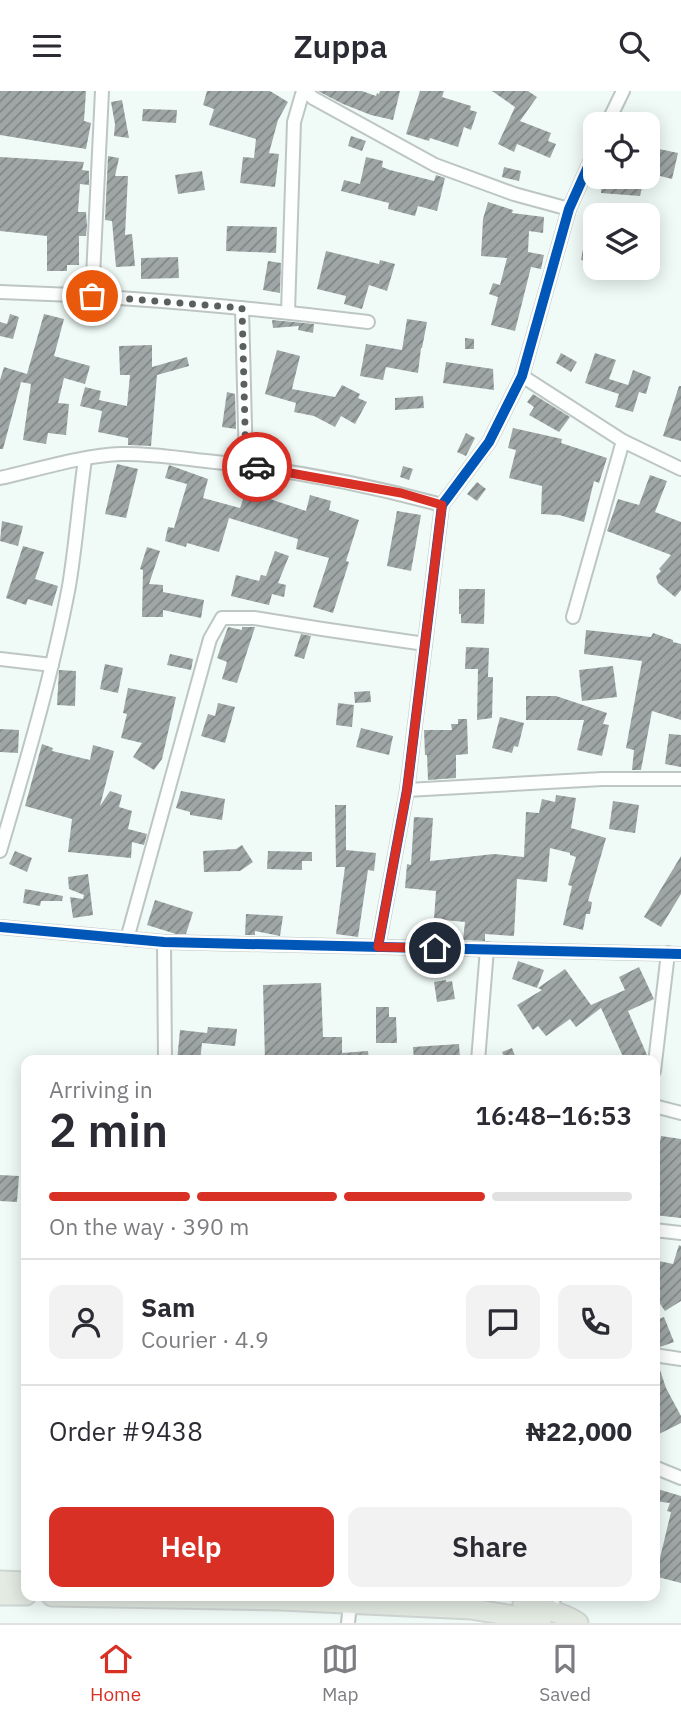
<!DOCTYPE html>
<meta charset="utf-8">
<style>
body{margin:0;font-family:"IBM Plex Sans",sans-serif;background:#f2f2f3;color:#2b2b33;height:100vh;display:flex;flex-direction:column;font-size:26px;white-space:nowrap}
*{box-sizing:border-box;margin:0}
p{font-size:23px;color:#7c7c81}
.icon{flex:none;width:38px;height:38px;fill:none;stroke:currentColor;stroke-width:2;stroke-linecap:round;stroke-linejoin:round}
.map{position:relative;flex:1;overflow:hidden}
.details{position:absolute;left:21px;top:964px;width:639px;height:546px;display:flex;flex-direction:column;background:#fff;border-radius:14px;box-shadow:0 4px 18px #0003}
.details>*{flex:none}
.tools{position:absolute;left:583px;top:21px;display:grid;gap:14px}
.tools a{display:grid;place-items:center;width:77px;height:77px;border-radius:14px;background:#fff;box-shadow:0 4px 18px #0003;font-size:35px}
.pin{position:absolute;display:grid;place-items:center;width:60px;height:60px;color:#fff;margin:-30px;border:4px solid #fff;border-radius:50%;box-shadow:0 2px 7px #0007}
.courier{position:absolute;display:grid;place-items:center;width:70px;height:70px;margin:-35px;border:5px solid #d93025;border-radius:50%;background:#fff;color:#222;box-shadow:0 2px 9px #0007}
.headline em{font-style:normal;font-weight:600}
.headline div{display:flex;flex-direction:column-reverse}
.headline{display:flex;align-items:center;justify-content:space-between;height:119px;padding:0 28px}
h1{font-size:46px;font-weight:600;line-height:52px}
.bar{display:grid;grid-template-columns:repeat(4,1fr);gap:10px 7px;align-content:center;height:84px;padding:0 28px}
.bar i{height:9px;border-radius:5px;background:#e1e1e2}
.bar .active{background:#d93025}
.bar p{grid-column:span 4}
.line{display:flex;align-items:center;gap:18px;padding:0 28px;border-top:2px solid #e1e1e2}
.line div{flex:1}
.round{display:grid;place-items:center;flex:none;width:74px;height:74px;border-radius:14px;background:#f2f2f3}
.primary-button{display:flex;gap:14px;margin-top:auto;padding:14px 28px}
.primary-button a{flex:1;height:80px;border-radius:14px;background:#d93025;color:#fff;font-size:28px;font-weight:600;line-height:80px;text-align:center}
.primary-button a+a{background:#f2f2f3;color:#2b2b33}
header{display:flex;justify-content:space-between;align-items:center;height:91px;padding:0 28px;background:#fff;font-size:32px;font-weight:600}
.tabs{display:flex;justify-content:space-around;align-items:center;height:98px;border-top:2px solid #e1e1e2;background:#fff;font-size:19px;color:#7c7c81}
.tabs a{display:grid;justify-items:center;gap:4px}
.tabs .active{color:#d93025}
.map>svg:first-child{display:block}
.building{fill:url(#building-hatch)}
.lines{fill:none;stroke-linecap:round;stroke-linejoin:round}
.lane-casing{stroke:#bdc6c3;stroke-width:10}
.street-casing{stroke:#bdc6c3;stroke-width:16}
.primary-casing{stroke:#d1d7d5;stroke-width:23}
.lane{stroke:#fdfefe;stroke-width:6}
.street{stroke:#fdfefe;stroke-width:12}
.primary{stroke:#e3ebe3;stroke-width:19}
.cycleway-casing{stroke:#fff;stroke-width:15}
.cycleway{stroke:#0057b8;stroke-width:10}
.done{stroke:#59605e;stroke-width:7;stroke-dasharray:0 12.6}
.route{stroke:#d93025;stroke-width:9}
</style>
<header><svg class="icon" aria-label="menu" viewBox="0 0 24 24"><path d="M4 6h16M4 12h16M4 18h16"/></svg>Zuppa<svg class="icon" aria-label="search" viewBox="0 0 24 24"><circle cx="10" cy="10" r="6"/><path d="M15 15l6 6"/></svg></header>
<div class="map">
<svg width="681" height="1532" viewBox="0 0 681 1532">
<defs>
<pattern id="building-hatch" width="6" height="6" patternUnits="userSpaceOnUse" patternTransform="scale(1.75)"><rect width="6" height="6" fill="#9fa7a6"/><path d="M-1 1l2-2M0 6l6-6M5 7l2-2" fill="none" stroke="#808685"/></pattern>
</defs>
<rect width="100%" height="100%" fill="#f0fbf7"/>
<!-- building -->
<g class="building">
<path d="M 0,0 L 86,0 L 84,30 L 91,32 L 86,58 L 0,44 Z"/>
<path d="M 207,0 L 270,0 L 288,11 L 278,29 L 269,62 L 279,63 L 275,96 L 240,92 L 243,66 L 254,67 L 256,48 L 209,34 L 214,18 L 203,14 Z"/>
<path d="M 318,0 L 362,0 L 376,5 L 377,2 L 379,3 L 380,0 L 400,0 L 393,29 L 371,24 L 343,13 Z"/>
<path d="M 420,0 L 444,0 L 442,6 L 471,15 L 470,19 L 477,21 L 471,39 L 464,36 L 458,56 L 430,47 L 429,50 L 406,43 Z"/>
<path d="M 492,0 L 528,0 L 537,6 L 520,30 L 551,42 L 548,50 L 556,53 L 550,67 L 517,53 L 514,61 L 498,53 L 515,16 Z"/>
<path d="M 122,9 L 129,47 L 114,45 L 115,33 L 111,11 Z"/>
<path d="M 143,18 L 177,19 L 176,32 L 142,30 Z"/>
<path d="M 351,45 L 366,50 L 362,60 L 348,55 Z"/>
<path d="M 659,58 L 678,62 L 672,88 L 648,82 L 648,61 L 658,63 Z"/>
<path d="M 108,65 L 119,67 L 115,85 L 128,85 L 125,144 L 132,143 L 135,175 L 116,176 L 112,130 L 105,129 Z"/>
<path d="M 0,66 L 84,71 L 82,79 L 89,80 L 89,94 L 80,93 L 78,121 L 86,121 L 87,135 L 86,145 L 79,145 L 79,174 L 67,174 L 67,180 L 47,180 L 47,145 L 0,140 Z"/>
<path d="M 366,66 L 383,70 L 382,76 L 390,79 L 434,90 L 436,84 L 445,87 L 437,120 L 418,115 L 415,125 L 388,118 L 389,112 L 341,100 L 344,89 L 360,93 Z"/>
<path d="M 504,76 L 521,80 L 519,90 L 502,86 Z"/>
<path d="M 202,80 L 205,99 L 178,103 L 175,84 Z"/>
<path d="M 602,86 L 644,88 L 640,105 L 601,102 Z"/>
<path d="M 488,111 L 513,119 L 512,122 L 544,126 L 543,142 L 529,140 L 528,161 L 544,164 L 541,178 L 531,176 L 515,240 L 491,234 L 498,206 L 489,203 L 493,192 L 500,194 L 507,167 L 481,165 L 483,128 Z"/>
<path d="M 590,120 L 595,120 L 595,172 L 581,169 Z"/>
<path d="M 227,135 L 277,136 L 276,162 L 226,160 Z"/>
<path d="M 326,160 L 379,173 L 380,169 L 395,173 L 387,200 L 369,194 L 362,218 L 344,213 L 346,205 L 317,198 Z"/>
<path d="M 178,166 L 179,187 L 141,188 L 141,167 Z"/>
<path d="M 268,170 L 281,172 L 280,202 L 263,199 Z"/>
<path d="M 10,223 L 19,226 L 13,248 L 0,245 L 0,231 L 7,233 Z"/>
<path d="M 44,223 L 64,228 L 54,265 L 90,275 L 85,293 L 64,287 L 58,312 L 69,313 L 66,344 L 48,342 L 46,353 L 23,349 L 31,293 L 21,291 L 3,358 L 0,358 L 0,289 L 4,276 L 27,283 Z"/>
<path d="M 407,228 L 427,231 L 422,257 L 421,257 L 418,282 L 386,276 L 383,289 L 360,285 L 366,253 L 402,259 Z"/>
<path d="M 272,229 L 314,233 L 313,242 L 298,239 L 299,235 L 273,237 Z"/>
<path d="M 465,247 L 474,248 L 474,258 L 465,258 Z"/>
<path d="M 152,254 L 152,276 L 187,266 L 189,275 L 157,284 L 151,355 L 128,354 L 128,347 L 98,341 L 102,320 L 80,315 L 85,296 L 101,300 L 99,309 L 127,315 L 130,284 L 120,284 L 119,255 Z"/>
<path d="M 277,259 L 300,265 L 292,298 L 335,306 L 342,294 L 360,303 L 358,307 L 367,311 L 355,333 L 341,325 L 335,336 L 314,325 L 294,321 L 296,312 L 265,303 Z"/>
<path d="M 561,262 L 577,271 L 571,281 L 556,272 Z"/>
<path d="M 595,262 L 616,269 L 609,288 L 628,294 L 633,279 L 651,286 L 646,303 L 639,301 L 633,321 L 615,316 L 619,303 L 585,292 Z"/>
<path d="M 446,271 L 493,278 L 494,299 L 443,292 Z"/>
<path d="M 679,295 L 681,295 L 681,350 L 663,345 Z"/>
<path d="M 227,301 L 235,303 L 236,338 L 222,336 Z"/>
<path d="M 533,303 L 570,326 L 559,341 L 529,324 L 534,316 L 527,311 Z"/>
<path d="M 423,305 L 424,317 L 395,319 L 395,307 Z"/>
<path d="M 513,337 L 562,348 L 561,352 L 607,367 L 599,392 L 594,390 L 584,431 L 559,424 L 541,423 L 542,395 L 509,387 L 516,359 L 508,357 Z"/>
<path d="M 466,342 L 475,347 L 466,365 L 457,361 Z"/>
<path d="M 117,373 L 138,378 L 126,427 L 105,423 Z"/>
<path d="M 169,374 L 208,388 L 203,407 L 240,417 L 246,400 L 306,420 L 310,404 L 331,410 L 329,419 L 359,429 L 346,470 L 349,471 L 333,522 L 313,516 L 329,467 L 296,458 L 298,448 L 229,427 L 219,461 L 187,452 L 186,456 L 165,450 L 168,436 L 174,437 L 187,393 L 165,387 Z"/>
<path d="M 403,375 L 413,378 L 409,389 L 400,386 Z"/>
<path d="M 650,384 L 667,390 L 655,421 L 681,431 L 681,499 L 675,506 L 658,492 L 656,485 L 661,480 L 659,478 L 671,464 L 607,440 L 618,408 L 639,414 Z"/>
<path d="M 477,391 L 486,398 L 477,410 L 467,403 Z"/>
<path d="M 397,420 L 421,424 L 411,480 L 387,475 Z"/>
<path d="M 2,430 L 23,435 L 18,455 L 0,450 Z"/>
<path d="M 23,455 L 44,461 L 35,488 L 58,495 L 52,515 L 28,508 L 26,514 L 6,507 Z"/>
<path d="M 147,456 L 160,460 L 149,493 L 163,494 L 163,501 L 204,509 L 201,527 L 163,519 L 163,526 L 142,526 L 143,479 L 140,478 Z"/>
<path d="M 275,460 L 289,465 L 278,492 L 286,494 L 284,506 L 272,503 L 269,514 L 231,505 L 236,484 L 259,490 L 261,484 L 266,485 Z"/>
<path d="M 459,498 L 485,498 L 484,533 L 461,532 L 461,523 L 459,523 Z"/>
<path d="M 228,536 L 242,539 L 242,536 L 255,536 L 237,592 L 222,588 L 227,571 L 217,567 Z"/>
<path d="M 586,539 L 651,546 L 653,542 L 673,549 L 673,551 L 681,553 L 681,629 L 652,620 L 641,679 L 632,679 L 634,659 L 626,657 L 642,570 L 584,563 Z"/>
<path d="M 301,543 L 311,545 L 304,568 L 294,565 Z"/>
<path d="M 466,556 L 489,557 L 488,586 L 493,586 L 492,627 L 477,629 L 478,578 L 465,578 Z"/>
<path d="M 170,563 L 193,568 L 191,579 L 167,574 Z"/>
<path d="M 105,573 L 123,577 L 118,602 L 100,598 Z"/>
<path d="M 613,575 L 617,606 L 582,610 L 579,579 Z"/>
<path d="M 59,579 L 76,580 L 75,615 L 57,614 Z"/>
<path d="M 128,597 L 176,606 L 162,668 L 154,679 L 133,666 L 142,652 L 121,647 L 127,623 L 123,622 Z"/>
<path d="M 370,600 L 371,611 L 355,612 L 354,601 Z"/>
<path d="M 526,605 L 556,605 L 607,622 L 603,633 L 609,634 L 602,665 L 577,659 L 584,629 L 526,629 Z"/>
<path d="M 218,612 L 235,616 L 225,652 L 201,645 L 208,623 L 215,625 Z"/>
<path d="M 338,612 L 354,614 L 352,636 L 336,634 Z"/>
<path d="M 500,626 L 524,632 L 518,656 L 514,655 L 512,662 L 492,657 Z"/>
<path d="M 458,628 L 467,628 L 468,663 L 456,664 L 456,687 L 428,689 L 427,664 L 425,664 L 424,639 L 452,639 L 451,633 L 458,633 Z"/>
<path d="M 361,637 L 393,645 L 389,664 L 356,656 Z"/>
<path d="M 0,638 L 19,639 L 18,662 L 0,661 Z"/>
<path d="M 669,643 L 681,644 L 681,676 L 665,673 Z"/>
<path d="M 42,653 L 53,657 L 52,660 L 90,669 L 93,654 L 114,660 L 100,715 L 110,700 L 122,704 L 119,716 L 132,720 L 128,738 L 147,743 L 144,754 L 132,751 L 131,767 L 68,761 L 72,728 L 25,715 Z"/>
<path d="M 181,700 L 225,708 L 222,729 L 190,724 L 190,721 L 176,717 Z"/>
<path d="M 556,704 L 576,707 L 571,737 L 606,747 L 588,810 L 592,811 L 590,823 L 586,823 L 583,839 L 563,834 L 572,795 L 568,794 L 576,766 L 570,764 L 570,762 L 550,757 L 547,791 L 517,788 L 514,845 L 485,843 L 485,850 L 463,849 L 465,831 L 434,828 L 436,800 L 405,797 L 407,773 L 411,774 L 414,726 L 433,727 L 430,770 L 494,763 L 524,766 L 526,721 L 539,722 L 542,708 L 555,711 Z"/>
<path d="M 613,710 L 639,714 L 635,742 L 609,738 Z"/>
<path d="M 335,714 L 346,714 L 346,759 L 376,762 L 374,780 L 368,779 L 358,846 L 336,843 L 345,776 L 336,776 Z"/>
<path d="M 242,754 L 253,771 L 240,780 L 204,781 L 203,760 L 236,758 Z"/>
<path d="M 15,760 L 32,767 L 27,781 L 9,773 Z"/>
<path d="M 268,760 L 312,761 L 312,770 L 302,770 L 302,779 L 267,778 Z"/>
<path d="M 681,765 L 681,803 L 661,836 L 644,826 Z"/>
<path d="M 88,783 L 93,824 L 73,827 L 70,806 L 83,808 L 84,804 L 69,798 L 68,786 Z"/>
<path d="M 25,798 L 63,805 L 62,810 L 41,810 L 40,815 L 23,812 Z"/>
<path d="M 155,809 L 193,821 L 186,843 L 176,843 L 147,834 Z"/>
<path d="M 246,823 L 283,825 L 280,845 L 255,840 L 255,844 L 245,844 Z"/>
<path d="M 518,870 L 544,879 L 537,897 L 512,888 Z"/>
<path d="M 639,876 L 654,908 L 628,920 L 647,964 L 634,970 L 625,970 L 601,917 L 576,936 L 570,928 L 546,945 L 538,935 L 533,939 L 517,914 L 542,899 L 538,897 L 565,878 L 591,914 L 625,899 L 619,886 Z"/>
<path d="M 446,889 L 446,891 L 452,890 L 455,908 L 437,911 L 434,891 Z"/>
<path d="M 321,892 L 323,946 L 342,946 L 342,962 L 368,960 L 369,970 L 265,970 L 263,894 Z"/>
<path d="M 376,916 L 389,916 L 389,926 L 396,926 L 397,952 L 376,952 Z"/>
<path d="M 208,936 L 237,938 L 235,955 L 202,952 L 200,970 L 177,970 L 180,939 L 207,942 Z"/>
<path d="M 459,953 L 460,968 L 414,970 L 413,956 Z"/>
<path d="M 512,957 L 517,970 L 506,970 L 502,961 Z"/>
<path d="M 661,1045 L 681,1048 L 681,1127 L 654,1124 L 655,1084 Z"/>
<path d="M 0,1084 L 19,1085 L 17,1111 L 0,1110 Z"/>
<path d="M 679,1154 L 681,1155 L 681,1210 L 665,1220 L 654,1204 L 654,1169 L 673,1173 Z"/>
<path d="M 664,1226 L 674,1251 L 660,1256 L 654,1255 L 654,1230 Z"/>
<path d="M 654,1273 L 658,1273 L 666,1297 L 681,1325 L 681,1332 L 659,1343 L 654,1334 Z"/>
<path d="M 654,1397 L 681,1405 L 681,1492 L 654,1485 L 654,1465 L 660,1467 L 671,1421 L 667,1420 L 670,1412 L 654,1410 Z"/>
</g>
<g class="lines">
<!-- lane casing -->
<g class="lane-casing">
<path id="lane" d="M 555,1520 L 557,1505"/>
</g>
<!-- street casing -->
<g class="street-casing">
<g id="street">
<path d="M 305,0 L 313,7 L 435,74 L 514,103 L 569,118"/>
<path d="M 607,33 L 623,0"/>
<path d="M 0,201 C 123,205 246,216 368,231"/>
<path d="M 92,206 L 102,0"/>
<path d="M 242,217 L 246,374"/>
<path d="M 288,221 L 294,31 L 303,0"/>
<path d="M 522,285 L 623,350 L 681,378"/>
<path d="M 0,387 C 36,379 84,364 121,363 C 149,362 178,367 206,370 C 285,378 365,393 442,414"/>
<path d="M 573,526 L 623,350"/>
<path d="M 0,568 L 52,574"/>
<path d="M 407,699 L 602,688 L 681,688"/>
<path d="M 0,760 C 26,672 52,585 69,495 C 76,453 79,410 85,368"/>
<path d="M 0,836 L 164,851 L 681,863"/>
<path d="M 127,848 L 210,548 L 222,527 L 254,527 L 322,538 L 425,553"/>
<path d="M 164,851 L 165,970"/>
<path d="M 378,856 L 407,699 L 442,414 L 489,351 L 522,285 L 569,118 L 595,60"/>
<path d="M 478,970 L 487,858"/>
<path d="M 654,980 L 668,862"/>
<path d="M 654,1015 L 681,1022"/>
<path d="M 654,1139 L 681,1142"/>
<path d="M 654,1264 L 681,1268"/>
<path d="M 654,1376 L 681,1387"/>
<path d="M 348,1532 L 350,1513"/>
</g>
</g>
<!-- primary casing -->
<g class="primary-casing">
<g id="primary">
<path d="M 0,1490 L 26,1491"/>
<path d="M 0,1504 L 26,1504"/>
<path d="M 52,1505 L 281,1509 L 471,1518 L 520,1526 L 541,1532"/>
<path d="M 523,1513 C 541,1518 563,1521 578,1532"/>
</g>
</g>
<!-- lane -->
<use href="#lane" class="lane"/>
<!-- street -->
<use href="#street" class="street"/>
<!-- primary -->
<use href="#primary" class="primary"/>
<!-- cycleway casing -->
<g class="cycleway-casing">
<g id="cycleway">
<path d="M 0,836 L 164,851 L 681,863"/>
<path d="M 378,856 L 407,699 L 442,414 L 489,351 L 522,285 L 569,118 L 595,60"/>
</g>
</g>
<!-- cycleway -->
<use href="#cycleway" class="cycleway"/>
</g>
<g class="lines">
<!-- done -->
<path class="done" d="M 92,205 L 242,217 L 246,374 L 257,376"/>
<!-- route -->
<path class="route" d="M 257,376 L 401,402 L 442,414 L 407,699 L 378,856 L 435,857"/>
</g>
</svg>
<div class="tools">
<a><svg class="icon" aria-label="locate" viewBox="0 0 24 24"><circle cx="12" cy="12" r="6"/><path d="M12 2v4M12 18v4M2 12h4M18 12h4"/></svg></a>
<a><svg class="icon" aria-label="layers" viewBox="0 0 24 24"><path d="M12 4l9 5-9 5-9-5zM3 14l9 5 9-5"/></svg></a>
</div>
<div class="pin" style="left:92px;top:205px;background:#ea580c"><svg class="icon" aria-label="bag" viewBox="0 0 24 24"><path d="M5 8h14l-1 12H6zM9 8a3 3 0 0 1 6 0"/></svg></div>
<div class="pin" style="left:435px;top:857px;background:#1f2937"><svg class="icon" aria-label="home" viewBox="0 0 24 24"><path d="M3 11l9-7 9 7M6 9v11h12V9"/></svg></div>
<div class="courier" style="left:257px;top:376px"><svg class="icon" aria-label="car" viewBox="0 0 24 24"><path d="M5 17H2v-5l4-1 3-4h7l3 4 3 1v5h-3M9 17h6M6 11h13"/><circle cx="7" cy="17" r="2"/><circle cx="17" cy="17" r="2"/></svg></div>
<section class="details">
<div class="headline"><div><h1>2 min</h1><p>Arriving in</p></div><em>16:48–16:53</em></div>
<div class="bar"><i class="active"></i><i class="active"></i><i class="active"></i><i></i><p>On the way · 390 m</p></div>
<div class="line" style="height:126px"><a class="round"><svg class="icon" aria-label="person" viewBox="0 0 24 24"><circle cx="12" cy="8" r="4"/><path d="M4 21q1-7 8-7t8 7"/></svg></a><div><b>Sam</b><p>Courier · 4.9</p></div><a class="round"><svg class="icon" aria-label="chat" viewBox="0 0 24 24"><path d="M4 5h16v11H9l-5 4z"/></svg></a><a class="round"><svg class="icon" aria-label="phone" viewBox="0 0 24 24"><path d="M5 4h4l2 5-3 2q2 4 5 5l2-3 5 2v4C11 20 4 13 5 4z"/></svg></a></div>
<div class="line" style="height:91px"><div>Order #9438</div><b>₦22,000</b></div>
<div class="primary-button"><a>Help</a><a>Share</a></div>
</section>
</div>
<nav class="tabs">
<a class="active"><svg class="icon" aria-label="home" viewBox="0 0 24 24"><path d="M3 11l9-7 9 7M6 9v11h12V9"/></svg>Home</a>
<a><svg class="icon" aria-label="map" viewBox="0 0 24 24"><path d="M3 6l6-2 6 2 6-2v14l-6 2-6-2-6 2zM9 4v14M15 6v14"/></svg>Map</a>
<a><svg class="icon" aria-label="saved" viewBox="0 0 24 24"><path d="M7 4h10v16l-5-4-5 4z"/></svg>Saved</a>
</nav>
